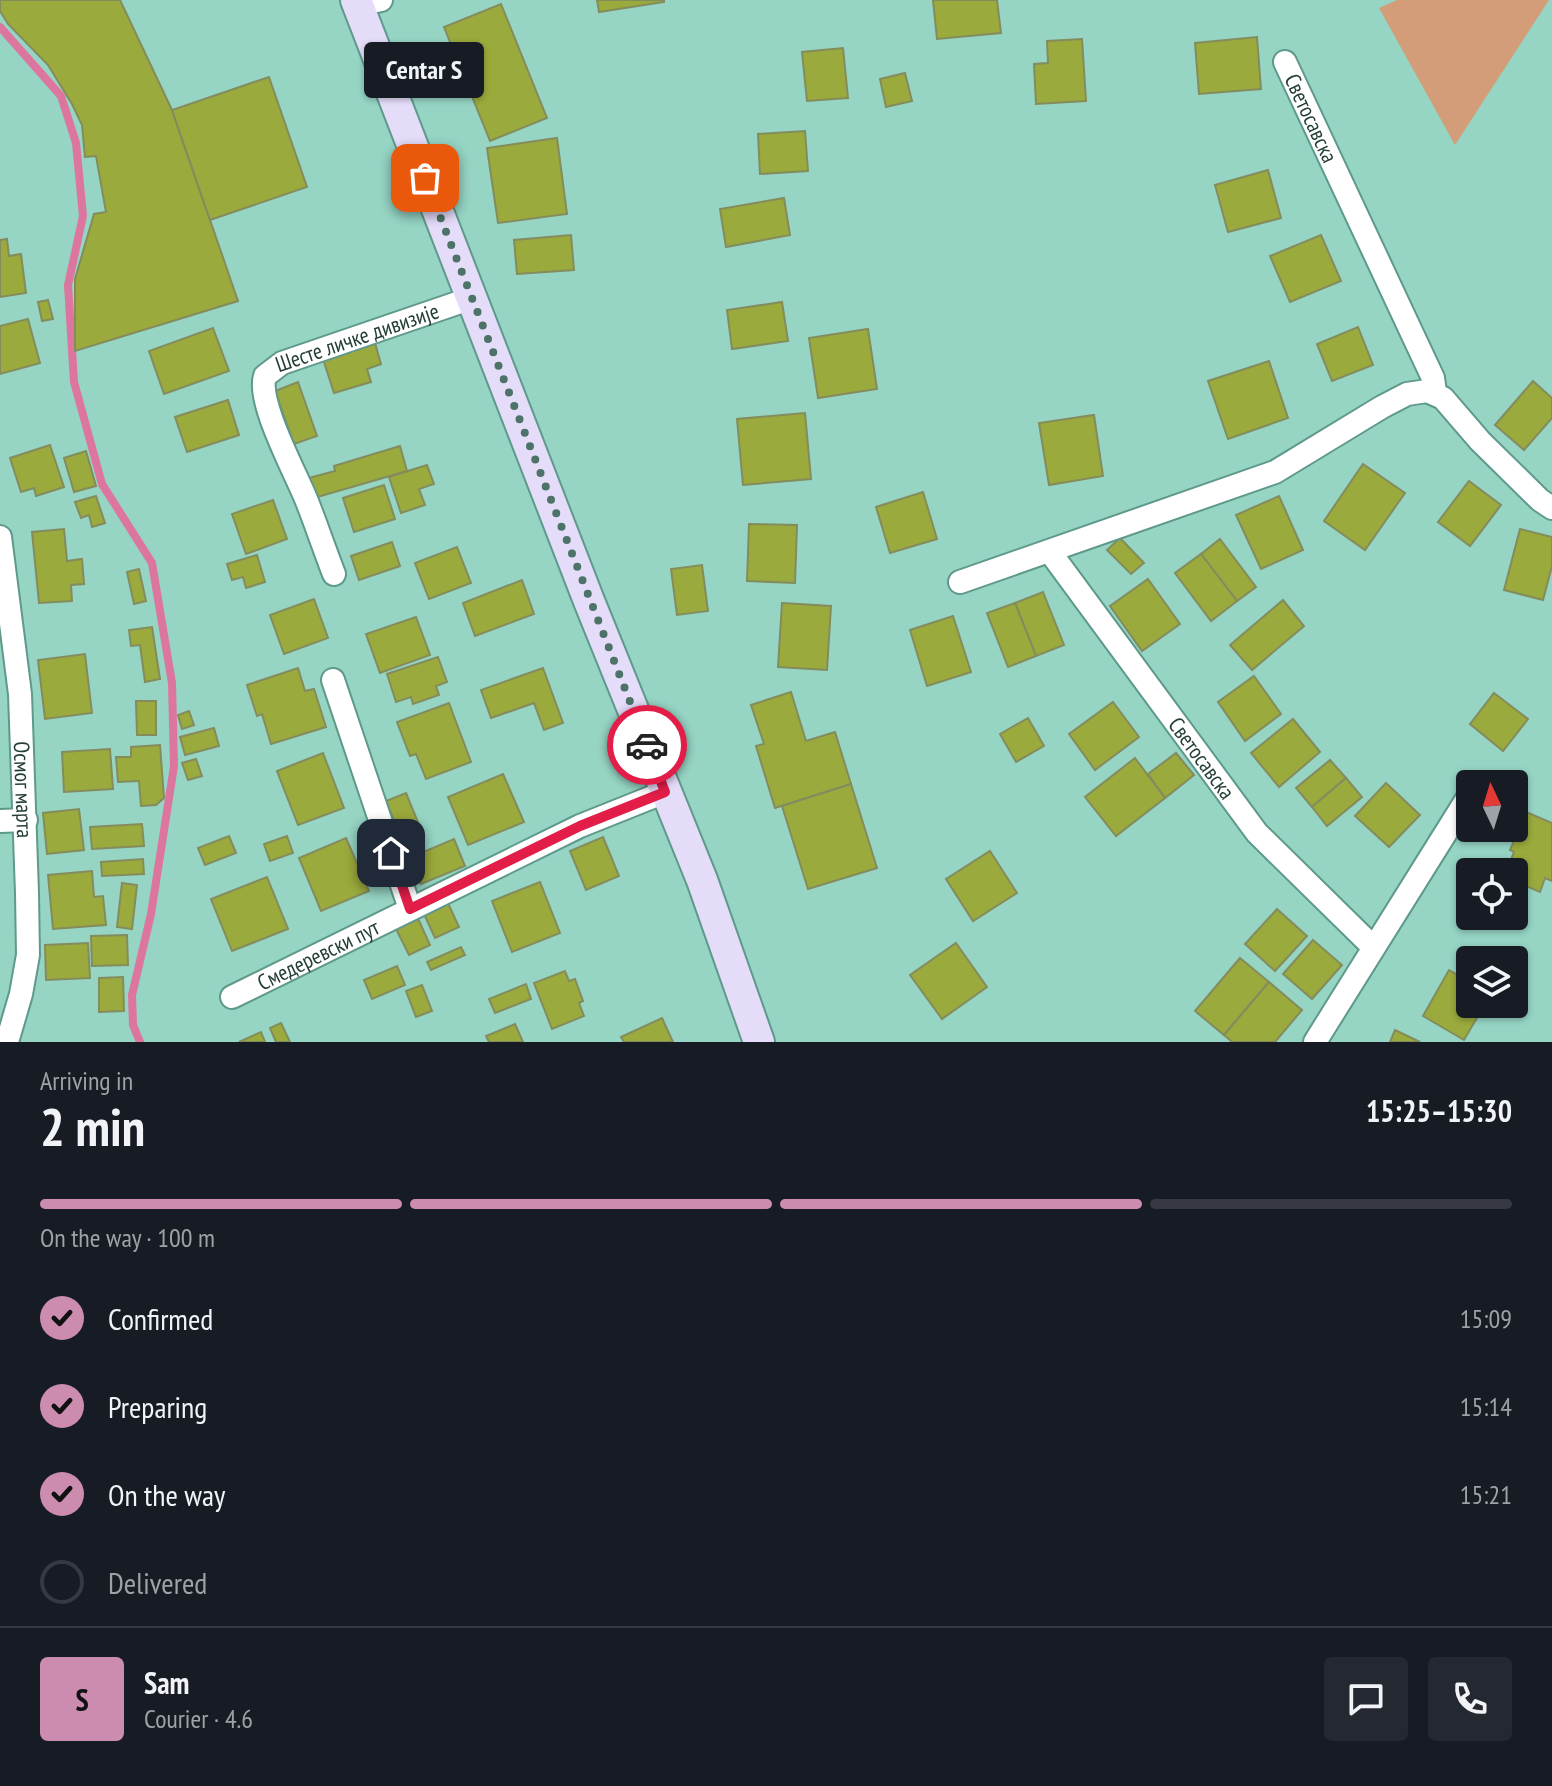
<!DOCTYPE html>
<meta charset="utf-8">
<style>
body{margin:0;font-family:"PT Sans Narrow",sans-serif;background:#242831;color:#f1f3f6;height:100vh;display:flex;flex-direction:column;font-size:30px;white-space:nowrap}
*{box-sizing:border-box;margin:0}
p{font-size:26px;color:#9ea1a6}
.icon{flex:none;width:44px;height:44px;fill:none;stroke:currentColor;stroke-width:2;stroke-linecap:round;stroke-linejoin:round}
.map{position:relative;height:1042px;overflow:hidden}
.side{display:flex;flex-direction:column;background:#171b24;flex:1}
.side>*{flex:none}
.needle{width:52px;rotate:356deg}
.buttons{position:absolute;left:1456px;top:770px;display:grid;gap:16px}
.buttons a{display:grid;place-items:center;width:72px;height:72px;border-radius:8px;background:#171b24;box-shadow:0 2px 6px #0004;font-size:40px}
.pin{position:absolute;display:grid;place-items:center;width:68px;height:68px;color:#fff;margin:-34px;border-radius:16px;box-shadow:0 4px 12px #0006}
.courier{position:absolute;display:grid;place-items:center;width:80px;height:80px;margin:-40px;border:6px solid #e11d48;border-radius:50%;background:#fff;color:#222;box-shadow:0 2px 10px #0007}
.bubble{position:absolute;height:56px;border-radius:8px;background:#171b24;box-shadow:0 2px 6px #0004;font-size:26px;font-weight:600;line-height:56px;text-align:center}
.summary em{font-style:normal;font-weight:600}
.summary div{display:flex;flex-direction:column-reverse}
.summary{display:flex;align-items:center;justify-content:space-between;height:136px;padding:0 40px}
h1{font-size:52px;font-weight:600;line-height:60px}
.bar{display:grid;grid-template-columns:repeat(4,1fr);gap:12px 8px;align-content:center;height:96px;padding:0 40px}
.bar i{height:10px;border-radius:6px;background:#363941}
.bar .selected{background:#cb8cb0}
.bar p{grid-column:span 4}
.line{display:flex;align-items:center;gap:20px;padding:0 40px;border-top:2px solid #363941}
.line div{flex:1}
.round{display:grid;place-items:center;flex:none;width:84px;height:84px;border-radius:8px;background:#242831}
ol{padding:0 40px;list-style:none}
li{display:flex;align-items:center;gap:24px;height:88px}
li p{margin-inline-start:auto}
li .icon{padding:8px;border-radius:50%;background:#cb8cb0;color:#111;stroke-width:4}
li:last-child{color:#9ea1a6}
li i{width:44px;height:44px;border:4px solid #363941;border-radius:50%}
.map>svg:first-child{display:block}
.green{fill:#d29d78}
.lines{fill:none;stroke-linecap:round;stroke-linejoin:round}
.stream{stroke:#dc769e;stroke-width:8}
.building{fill:#9baa3c;stroke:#838c5d;stroke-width:2}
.street-casing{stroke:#5e998b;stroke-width:26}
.secondary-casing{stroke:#5e998b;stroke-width:34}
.street{stroke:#fff;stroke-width:22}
.secondary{stroke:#e5dcfa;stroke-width:30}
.done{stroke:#4d7369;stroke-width:8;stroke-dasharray:0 14.4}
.route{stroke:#e11d48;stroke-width:10}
.labels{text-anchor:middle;stroke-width:6;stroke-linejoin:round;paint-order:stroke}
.street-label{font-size:22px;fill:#253f38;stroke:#cfede5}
</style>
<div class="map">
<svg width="1552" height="1042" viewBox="0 0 1552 1042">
<rect width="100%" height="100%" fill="#96d4c4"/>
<!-- green -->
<path class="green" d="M 1397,0 L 1549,0 L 1455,145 L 1379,8 Z"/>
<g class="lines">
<!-- stream -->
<path class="stream" d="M 0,27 L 61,96 L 76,143 L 83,216 L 68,285 L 74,382 L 102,484 L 152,563 L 172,683 L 174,766 L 151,914 L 132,995 L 133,1025 L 140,1042"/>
</g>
<!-- building -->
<g class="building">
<path d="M 0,0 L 120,0 L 172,110 L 238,301 L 75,351 L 75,279 L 94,214 L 106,212 L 96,156 L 85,157 L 82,125 L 72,104 L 48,65 L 8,24 L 0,11 Z"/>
<path d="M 597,0 L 664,0 L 664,2 L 599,12 Z"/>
<path d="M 933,0 L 997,0 L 1001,33 L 937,39 Z"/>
<path d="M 501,4 L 547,118 L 490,141 L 444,27 Z"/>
<path d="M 1257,37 L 1261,89 L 1199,94 L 1195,43 Z"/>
<path d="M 1082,39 L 1086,101 L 1036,104 L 1034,64 L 1048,63 L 1047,41 Z"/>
<path d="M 843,48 L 848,98 L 807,101 L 802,52 Z"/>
<path d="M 905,73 L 912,101 L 886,107 L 880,79 Z"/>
<path d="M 269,77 L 307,187 L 210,220 L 172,110 Z"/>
<path d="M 805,131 L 808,171 L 760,174 L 758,134 Z"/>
<path d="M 557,138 L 567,214 L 498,223 L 487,148 Z"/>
<path d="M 1268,170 L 1281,218 L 1228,232 L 1215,185 Z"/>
<path d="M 784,198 L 790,235 L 726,247 L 720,209 Z"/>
<path d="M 571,235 L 574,270 L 517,274 L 514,240 Z"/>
<path d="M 1321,235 L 1341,281 L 1290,302 L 1270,256 Z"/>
<path d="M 7,239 L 9,256 L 21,254 L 26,293 L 0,297 L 0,240 Z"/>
<path d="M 48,300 L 53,319 L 42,321 L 38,302 Z"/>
<path d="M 782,302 L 788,341 L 732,349 L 727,310 Z"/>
<path d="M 28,319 L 40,363 L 0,374 L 0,326 Z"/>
<path d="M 1358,327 L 1373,365 L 1332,381 L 1317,344 Z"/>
<path d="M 213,328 L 229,371 L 164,394 L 149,351 Z"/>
<path d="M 868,329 L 877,389 L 818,398 L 809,338 Z"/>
<path d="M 375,343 L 381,364 L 367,369 L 371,382 L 334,393 L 323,359 Z"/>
<path d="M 1269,361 L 1288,418 L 1228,439 L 1208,381 Z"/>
<path d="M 1533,381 L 1552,398 L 1552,418 L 1524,450 L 1495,425 Z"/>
<path d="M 298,382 L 317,436 L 294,444 L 275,391 Z"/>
<path d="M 228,400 L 239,435 L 187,452 L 175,417 Z"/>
<path d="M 805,413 L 811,479 L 743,485 L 737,419 Z"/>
<path d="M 1094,415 L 1103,476 L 1049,485 L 1039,423 Z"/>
<path d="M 50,445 L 64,487 L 36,496 L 34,488 L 21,492 L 10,458 Z"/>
<path d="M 400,446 L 407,471 L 314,498 L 309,478 L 335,471 L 334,466 Z"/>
<path d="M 86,451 L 96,486 L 74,492 L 64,458 Z"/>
<path d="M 1363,464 L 1405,493 L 1365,550 L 1324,521 Z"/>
<path d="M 427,465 L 434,484 L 419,489 L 425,505 L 401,513 L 389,477 Z"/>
<path d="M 1469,481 L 1501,505 L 1470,546 L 1438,522 Z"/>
<path d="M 384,485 L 395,519 L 354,532 L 343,498 Z"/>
<path d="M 923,492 L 937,539 L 890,553 L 876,507 Z"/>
<path d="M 96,496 L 105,523 L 92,527 L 89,515 L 81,518 L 75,502 Z"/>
<path d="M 1279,496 L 1303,550 L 1261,569 L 1236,515 Z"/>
<path d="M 273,500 L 287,539 L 246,554 L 232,514 Z"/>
<path d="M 749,524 L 797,525 L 795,583 L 747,581 Z"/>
<path d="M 64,529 L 67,561 L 82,559 L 84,584 L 71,585 L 72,601 L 39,603 L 32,532 Z"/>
<path d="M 1520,529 L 1552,537 L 1552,566 L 1543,600 L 1504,590 Z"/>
<path d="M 1120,538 L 1144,563 L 1131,574 L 1107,550 Z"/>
<path d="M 1220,539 L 1256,587 L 1237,601 L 1201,554 Z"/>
<path d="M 392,542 L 400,566 L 359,580 L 351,556 Z"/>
<path d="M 457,547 L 471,583 L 429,599 L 415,563 Z"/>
<path d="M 1201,554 L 1237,601 L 1211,621 L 1175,573 Z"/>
<path d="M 257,555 L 265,582 L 246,588 L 243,577 L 232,580 L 227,564 Z"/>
<path d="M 702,565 L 708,611 L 677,615 L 671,569 Z"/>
<path d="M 139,569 L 146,601 L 134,604 L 127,572 Z"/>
<path d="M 1148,579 L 1180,624 L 1142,651 L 1110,606 Z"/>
<path d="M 522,580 L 534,614 L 475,636 L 463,603 Z"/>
<path d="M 1043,592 L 1064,645 L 1036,656 L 1015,603 Z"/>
<path d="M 314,599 L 328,638 L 284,654 L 270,615 Z"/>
<path d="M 1283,600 L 1304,626 L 1252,670 L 1230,645 Z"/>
<path d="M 782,603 L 831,606 L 827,670 L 778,667 Z"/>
<path d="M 1015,603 L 1036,656 L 1008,667 L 987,613 Z"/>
<path d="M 953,616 L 971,672 L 927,686 L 910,630 Z"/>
<path d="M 416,617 L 430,655 L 380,673 L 366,634 Z"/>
<path d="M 152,627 L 160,679 L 145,682 L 140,645 L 131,646 L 129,630 Z"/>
<path d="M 85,654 L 92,713 L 45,719 L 38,660 Z"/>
<path d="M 438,657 L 447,682 L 436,686 L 439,695 L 413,704 L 411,697 L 396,702 L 387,674 Z"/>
<path d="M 298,668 L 305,691 L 314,689 L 326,727 L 271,744 L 262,714 L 257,716 L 247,685 Z"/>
<path d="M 543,668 L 563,723 L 544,730 L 534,703 L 491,718 L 481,690 Z"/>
<path d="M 1254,676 L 1281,714 L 1245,741 L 1218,702 Z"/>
<path d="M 791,692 L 806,741 L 835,732 L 851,784 L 775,808 L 756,746 L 764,744 L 751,705 Z"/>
<path d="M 1494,693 L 1528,719 L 1503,751 L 1470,724 Z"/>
<path d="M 136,701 L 156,701 L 156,735 L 137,735 Z"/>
<path d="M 1113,702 L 1139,737 L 1095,770 L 1069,734 Z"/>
<path d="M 449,703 L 471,762 L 426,779 L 416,754 L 410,756 L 397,722 Z"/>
<path d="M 189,711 L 194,725 L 182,729 L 178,715 Z"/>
<path d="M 1028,718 L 1044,746 L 1016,762 L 1000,734 Z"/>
<path d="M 1293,719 L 1320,752 L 1279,787 L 1251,753 Z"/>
<path d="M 214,728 L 219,746 L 185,755 L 180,737 Z"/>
<path d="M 160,745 L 164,798 L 156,805 L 141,806 L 139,781 L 118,782 L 116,757 L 131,757 L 131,747 Z"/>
<path d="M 110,749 L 113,789 L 64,792 L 62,752 Z"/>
<path d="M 323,753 L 344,808 L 298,825 L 277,771 Z"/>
<path d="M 1176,753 L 1194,775 L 1165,798 L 1148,774 Z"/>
<path d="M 1135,758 L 1165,798 L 1116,836 L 1085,797 Z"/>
<path d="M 196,759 L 202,776 L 188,780 L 182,763 Z"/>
<path d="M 1330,760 L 1346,778 L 1312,807 L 1296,788 Z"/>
<path d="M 503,774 L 524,822 L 468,845 L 448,797 Z"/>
<path d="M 1346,778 L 1362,797 L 1327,826 L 1312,807 Z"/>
<path d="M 1386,783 L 1420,815 L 1389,847 L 1355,816 Z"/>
<path d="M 851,784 L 877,868 L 808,889 L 782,806 Z"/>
<path d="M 406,793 L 422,832 L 402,840 L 386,801 Z"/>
<path d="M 79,809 L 84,850 L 47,854 L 43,813 Z"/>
<path d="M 1526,812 L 1552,823 L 1552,881 L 1545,878 L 1540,892 L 1514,881 L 1514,872 L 1506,872 L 1514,852 L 1510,850 Z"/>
<path d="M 142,824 L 144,846 L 92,849 L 90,827 Z"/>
<path d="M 229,836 L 236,853 L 205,865 L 198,848 Z"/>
<path d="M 287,836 L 293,853 L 270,861 L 264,844 Z"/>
<path d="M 603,837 L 619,876 L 586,890 L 570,851 Z"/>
<path d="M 346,838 L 369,891 L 321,911 L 299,858 Z"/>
<path d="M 454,839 L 465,866 L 421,884 L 409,858 Z"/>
<path d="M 990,851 L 1017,893 L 973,921 L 946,879 Z"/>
<path d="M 143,859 L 144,874 L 102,876 L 101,862 Z"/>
<path d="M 92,871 L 94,897 L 103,896 L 106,925 L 53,929 L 48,875 Z"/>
<path d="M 267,877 L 288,929 L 232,951 L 211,899 Z"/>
<path d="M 540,882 L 560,933 L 512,952 L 492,901 Z"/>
<path d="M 122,883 L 137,885 L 132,929 L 117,927 Z"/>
<path d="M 447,901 L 459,927 L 435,938 L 423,912 Z"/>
<path d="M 1277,909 L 1307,936 L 1275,971 L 1245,944 Z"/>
<path d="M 415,912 L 430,945 L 409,955 L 393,923 Z"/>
<path d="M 127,935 L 128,965 L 92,966 L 91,936 Z"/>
<path d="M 1313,940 L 1342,965 L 1312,999 L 1283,974 Z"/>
<path d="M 88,943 L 90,978 L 46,980 L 45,945 Z"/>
<path d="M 956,943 L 987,987 L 942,1019 L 910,975 Z"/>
<path d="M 461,947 L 465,955 L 431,970 L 427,962 Z"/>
<path d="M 1240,958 L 1269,982 L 1224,1035 L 1195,1011 Z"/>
<path d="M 397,966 L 405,985 L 372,999 L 364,980 Z"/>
<path d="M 1449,970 L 1470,982 L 1470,1004 L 1485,1004 L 1464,1040 L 1423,1016 Z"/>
<path d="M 565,971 L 569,981 L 575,979 L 583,1001 L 579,1003 L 584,1016 L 552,1029 L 534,983 Z"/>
<path d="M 123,977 L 124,1011 L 99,1012 L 99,978 Z"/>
<path d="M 1269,982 L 1302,1010 L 1275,1042 L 1232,1042 L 1224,1035 Z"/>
<path d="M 526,984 L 531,999 L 495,1013 L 489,999 Z"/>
<path d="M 422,985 L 432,1011 L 416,1017 L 406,991 Z"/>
<path d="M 662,1018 L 673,1042 L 624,1042 L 621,1037 Z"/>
<path d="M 281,1023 L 290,1042 L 276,1042 L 270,1028 Z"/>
<path d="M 515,1024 L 523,1042 L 489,1042 L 486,1036 Z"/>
<path d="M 1395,1030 L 1420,1042 L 1390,1042 Z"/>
<path d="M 261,1032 L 265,1042 L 239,1042 Z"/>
</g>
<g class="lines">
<!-- street casing -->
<g class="street-casing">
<g id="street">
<path d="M 358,5 L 381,0"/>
<path id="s1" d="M 1285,62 L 1425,361 L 1433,378 L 1435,392"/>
<path id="s2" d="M 0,537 L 20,694 L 27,893 L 28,955 L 21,994 L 7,1042"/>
<path id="s3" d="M 1050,552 L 1257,833 L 1372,946"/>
<path id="s4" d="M 334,574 C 325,551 317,527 308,504 C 298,477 256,402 265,376 L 282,363 L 472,298"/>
<path d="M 960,582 L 1275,472 L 1382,407 L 1407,394 L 1427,391 L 1443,398 L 1480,441 L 1540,500 L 1552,508"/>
<path d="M 333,680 L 410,909"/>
<path d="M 0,821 L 26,820"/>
<path id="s5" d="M 232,997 L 580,826 L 665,792"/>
<path d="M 1315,1042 L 1470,794"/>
</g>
</g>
<!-- secondary casing -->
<g class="secondary-casing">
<path id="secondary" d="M 356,0 L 589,601 L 702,880 L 759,1042"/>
</g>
<!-- street -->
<use href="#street" class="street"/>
<!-- secondary -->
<use href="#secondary" class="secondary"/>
</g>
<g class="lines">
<!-- done -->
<path class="done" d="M 425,178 L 647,745"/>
<!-- route -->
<path class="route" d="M 391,853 L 410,909 L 580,826 L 665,792 L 647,745"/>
</g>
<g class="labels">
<!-- street labels -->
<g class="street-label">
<text dy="8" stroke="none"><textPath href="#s1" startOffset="62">Светосавска</textPath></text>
<text dy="8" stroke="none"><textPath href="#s4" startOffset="312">Шесте личке дивизије</textPath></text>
<text dy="8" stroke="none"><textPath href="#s3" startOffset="256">Светосавска</textPath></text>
<text dy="8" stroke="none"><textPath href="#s2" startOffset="254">Осмог марта</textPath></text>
<text dy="8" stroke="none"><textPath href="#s5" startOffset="96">Смедеревски пут</textPath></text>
</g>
</g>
</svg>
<div class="buttons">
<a><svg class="needle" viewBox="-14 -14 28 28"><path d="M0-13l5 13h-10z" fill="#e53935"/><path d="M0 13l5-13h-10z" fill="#9ea1a6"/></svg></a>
<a><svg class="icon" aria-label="locate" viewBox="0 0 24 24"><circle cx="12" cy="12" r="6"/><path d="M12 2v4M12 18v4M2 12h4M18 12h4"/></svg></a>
<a><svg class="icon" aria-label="layers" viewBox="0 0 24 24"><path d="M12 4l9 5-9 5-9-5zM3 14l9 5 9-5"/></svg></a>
</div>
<div class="pin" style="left:425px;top:178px;background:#ea580c"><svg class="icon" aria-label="bag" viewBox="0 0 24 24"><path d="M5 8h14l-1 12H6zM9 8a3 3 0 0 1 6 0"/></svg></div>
<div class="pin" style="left:391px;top:853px;background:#1f2937"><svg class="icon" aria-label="home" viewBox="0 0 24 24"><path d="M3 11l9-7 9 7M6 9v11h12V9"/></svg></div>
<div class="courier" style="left:647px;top:745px"><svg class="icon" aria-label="car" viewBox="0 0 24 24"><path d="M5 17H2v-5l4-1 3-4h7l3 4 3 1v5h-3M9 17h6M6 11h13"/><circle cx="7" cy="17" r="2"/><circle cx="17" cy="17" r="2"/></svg></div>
<div class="bubble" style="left:364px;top:42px;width:120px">Centar S</div>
</div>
<section class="side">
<div class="summary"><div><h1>2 min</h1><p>Arriving in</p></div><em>15:25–15:30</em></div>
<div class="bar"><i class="selected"></i><i class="selected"></i><i class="selected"></i><i></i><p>On the way · 100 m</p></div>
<ol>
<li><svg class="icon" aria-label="check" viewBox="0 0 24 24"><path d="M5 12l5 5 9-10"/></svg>Confirmed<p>15:09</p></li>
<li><svg class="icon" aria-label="check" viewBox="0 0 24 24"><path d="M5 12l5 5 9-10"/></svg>Preparing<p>15:14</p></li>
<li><svg class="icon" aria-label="check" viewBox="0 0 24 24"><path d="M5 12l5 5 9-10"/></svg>On the way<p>15:21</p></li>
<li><i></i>Delivered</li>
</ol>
<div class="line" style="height:144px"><b class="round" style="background:#cb8cb0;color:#111">S</b><div><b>Sam</b><p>Courier · 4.6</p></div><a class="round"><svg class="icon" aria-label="chat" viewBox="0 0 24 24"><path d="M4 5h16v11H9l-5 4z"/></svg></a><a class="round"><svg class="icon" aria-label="phone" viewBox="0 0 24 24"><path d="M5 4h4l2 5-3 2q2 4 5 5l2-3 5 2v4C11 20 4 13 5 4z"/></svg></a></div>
</section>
